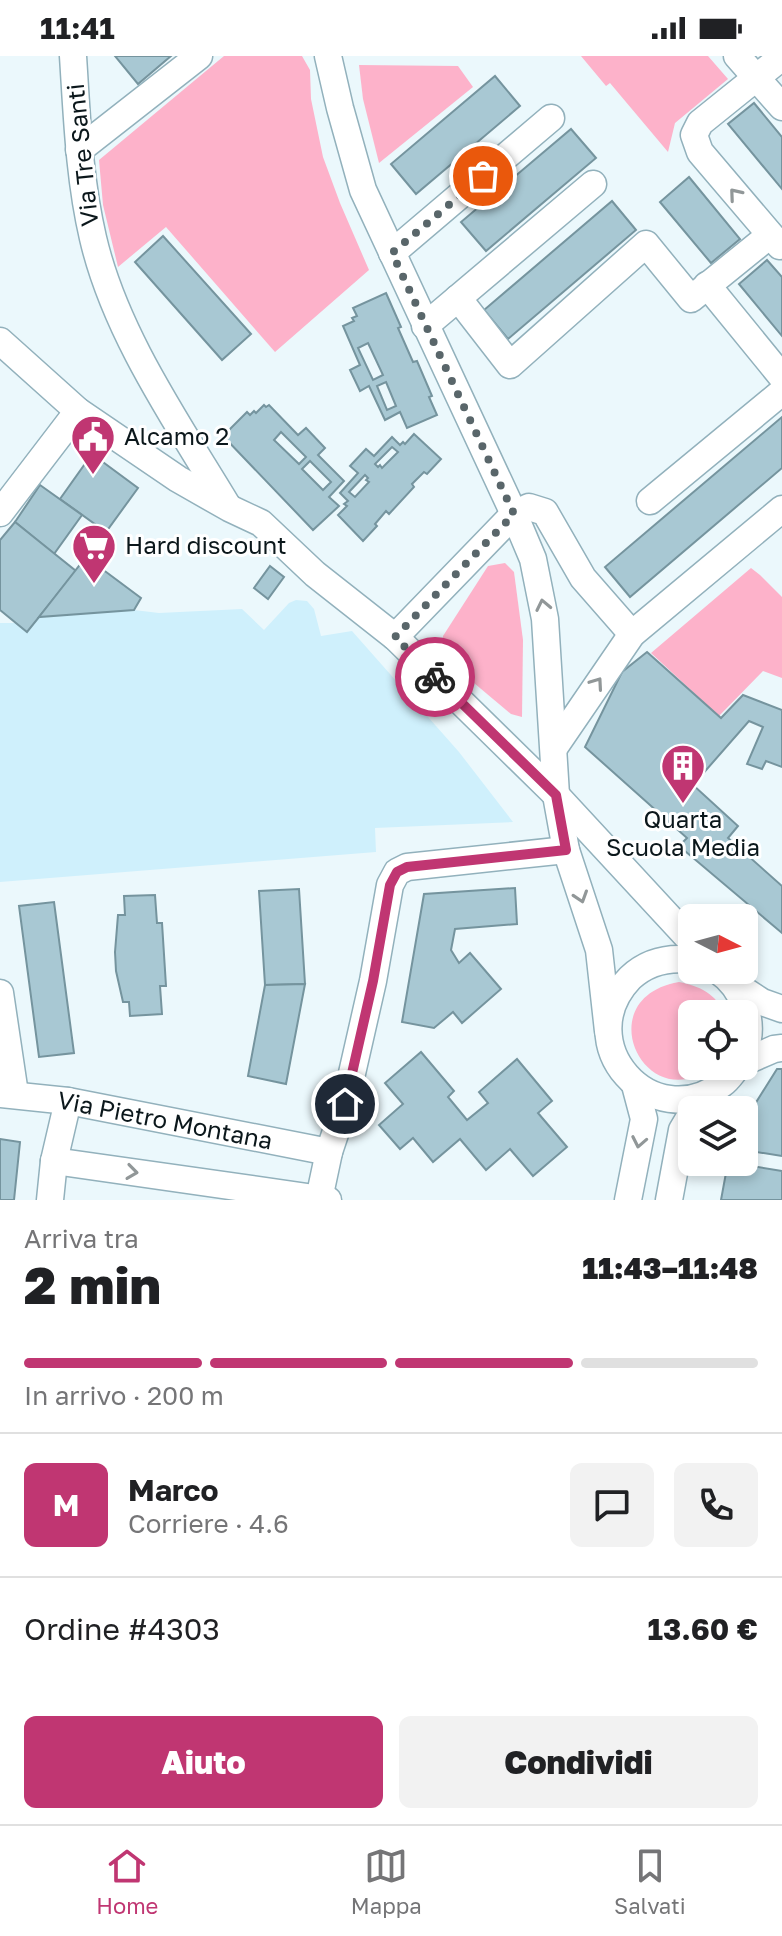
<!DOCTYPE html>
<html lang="it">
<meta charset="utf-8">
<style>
body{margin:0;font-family:"Golos Text",sans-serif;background:#f2f2f2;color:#202124;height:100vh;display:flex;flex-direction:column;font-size:30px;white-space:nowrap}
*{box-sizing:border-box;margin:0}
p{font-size:26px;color:#757577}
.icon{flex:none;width:44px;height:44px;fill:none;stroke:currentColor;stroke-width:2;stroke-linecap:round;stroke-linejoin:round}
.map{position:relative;height:1144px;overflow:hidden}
.side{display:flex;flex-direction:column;background:#fff;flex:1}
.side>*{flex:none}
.needle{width:52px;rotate:96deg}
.buttons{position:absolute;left:678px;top:848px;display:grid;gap:16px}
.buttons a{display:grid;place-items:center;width:80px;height:80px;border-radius:12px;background:#fff;box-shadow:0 4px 12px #0003;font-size:40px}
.pin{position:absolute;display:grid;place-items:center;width:68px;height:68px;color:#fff;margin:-34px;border:4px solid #fff;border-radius:50%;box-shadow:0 2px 8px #0007}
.courier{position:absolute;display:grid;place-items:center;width:80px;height:80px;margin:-40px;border:6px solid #c03672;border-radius:50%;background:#fff;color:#222;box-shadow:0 2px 10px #0007}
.summary em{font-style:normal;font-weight:800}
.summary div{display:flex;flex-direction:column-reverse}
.summary{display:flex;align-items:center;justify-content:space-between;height:136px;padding:0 24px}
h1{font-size:52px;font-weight:800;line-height:60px}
.bar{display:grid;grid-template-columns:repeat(4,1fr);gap:12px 8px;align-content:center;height:96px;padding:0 24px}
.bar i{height:10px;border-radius:6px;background:#e0e0e0}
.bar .current{background:#c03672}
.bar p{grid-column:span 4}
.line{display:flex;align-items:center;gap:20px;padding:0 24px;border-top:2px solid #e0e0e0}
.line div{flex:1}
.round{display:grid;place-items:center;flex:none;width:84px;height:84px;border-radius:12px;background:#f2f2f2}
.action{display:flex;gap:16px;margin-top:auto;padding:16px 24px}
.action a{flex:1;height:92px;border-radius:12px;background:#c03672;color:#fff;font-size:32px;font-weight:800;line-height:92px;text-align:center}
.action a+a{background:#f2f2f2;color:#202124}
.status{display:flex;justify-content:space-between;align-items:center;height:56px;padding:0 40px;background:#fff;direction:ltr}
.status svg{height:22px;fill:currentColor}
.tabs{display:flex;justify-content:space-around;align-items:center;height:112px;border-top:2px solid #e0e0e0;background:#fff;font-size:22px;color:#757577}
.tabs a{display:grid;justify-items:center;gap:4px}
.tabs .current{color:#c03672}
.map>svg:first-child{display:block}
.built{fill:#cff0fc}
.green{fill:#fdb2ca}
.building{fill:#a8c8d3;stroke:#75949e;stroke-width:2;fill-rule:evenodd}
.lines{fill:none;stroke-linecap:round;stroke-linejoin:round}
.minor-casing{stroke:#92b1bc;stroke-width:29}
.minor{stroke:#fff;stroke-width:26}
.oneway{stroke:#919798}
.done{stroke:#59666a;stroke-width:8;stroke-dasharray:0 14.4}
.route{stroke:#c03672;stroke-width:10}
.labels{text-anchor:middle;stroke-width:6;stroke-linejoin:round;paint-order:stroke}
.street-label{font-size:24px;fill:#0b171b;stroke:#fff}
.poi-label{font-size:24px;fill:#0b171b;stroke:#fff;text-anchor:start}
</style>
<div class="status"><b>11:41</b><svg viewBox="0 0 49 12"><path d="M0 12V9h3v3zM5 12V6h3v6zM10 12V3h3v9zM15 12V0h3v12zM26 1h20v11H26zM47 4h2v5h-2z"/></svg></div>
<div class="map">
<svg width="782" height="1144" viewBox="0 0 782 1144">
<rect width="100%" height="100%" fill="#ebf8fc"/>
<!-- built -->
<path class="built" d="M 296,544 L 307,545 L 314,553 L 321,580 L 352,575 L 459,696 L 513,766 L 375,772 L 376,796 L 0,826 L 0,567 L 15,567 L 39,561 L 134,554 L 159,557 L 242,553 L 264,574 L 289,547 Z"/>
<!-- green -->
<g class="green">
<path d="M 224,0 L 302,0 L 310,14 L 311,43 L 323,101 L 340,147 L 369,214 L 275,296 L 166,171 L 118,211 L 103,149 L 99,104 Z"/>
<path d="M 581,0 L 708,0 L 728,23 L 675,67 L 668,96 L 610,27 L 606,30 Z"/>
<path d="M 359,9 L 458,10 L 473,31 L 379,107 L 363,43 Z"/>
<path d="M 505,507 L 514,516 L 523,584 L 522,661 L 511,658 L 443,601 L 443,580 L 488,510 Z"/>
<path d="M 751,512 L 760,519 L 782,541 L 782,622 L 763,615 L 719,660 L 651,597 Z"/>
<path d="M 679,926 C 700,930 716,938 725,958 L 692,958 L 692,1010 L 713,1010 C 645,1064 587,942 679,926 Z"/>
</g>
<!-- building -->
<g class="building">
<path d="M 115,0 L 171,0 L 138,28 Z"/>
<path d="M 495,20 L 520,50 L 416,138 L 391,108 Z"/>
<path d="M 754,47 L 782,81 L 782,133 L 728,68 Z"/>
<path d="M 571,73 L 596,102 L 486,195 L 461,166 Z"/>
<path d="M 689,121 L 740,183 L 711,207 L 660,146 Z"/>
<path d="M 612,145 L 636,174 L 508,283 L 484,254 Z"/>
<path d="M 163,180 L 251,278 L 222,304 L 135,206 Z"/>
<path d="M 767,204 L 782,221 L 782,280 L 739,228 Z"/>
<path d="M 386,237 L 401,271 L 398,272 L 413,306 L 417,305 L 432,340 L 429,341 L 437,359 L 407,372 L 400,356 L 385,364 L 369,330 L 360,335 L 350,314 L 360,309 L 343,270 L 354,265 L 352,262 L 357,260 L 353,252 ZM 368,287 L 383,319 L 373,324 L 358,292 ZM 386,326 L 396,350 L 387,354 L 377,330 Z"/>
<path d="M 264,349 L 266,351 L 269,349 L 298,379 L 306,372 L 325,392 L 318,399 L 344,425 L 329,441 L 339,450 L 313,474 L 223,380 L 247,356 L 250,359 L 254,355 L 256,357 ZM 281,376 L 306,401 L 299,408 L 274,384 ZM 310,405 L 331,426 L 323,434 L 302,413 Z"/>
<path d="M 782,361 L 782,412 L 630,541 L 605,511 Z"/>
<path d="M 414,378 L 441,403 L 427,418 L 424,416 L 412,428 L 414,431 L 389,458 L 386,455 L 375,468 L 377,470 L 363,485 L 338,459 L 347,450 L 344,448 L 348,445 L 340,437 L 358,417 L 350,410 L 366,393 L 374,400 L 392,381 L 400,389 L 403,386 L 405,388 ZM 392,391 L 398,396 L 382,412 L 380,409 L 378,411 L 375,408 ZM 365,419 L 368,422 L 366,424 L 369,426 L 355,441 L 349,436 Z"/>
<path d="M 92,398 L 138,432 L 106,476 L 60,443 Z"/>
<path d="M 40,429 L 82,459 L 54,498 L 15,466 Z"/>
<path d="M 15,466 L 76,515 L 27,576 L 0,554 L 0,484 Z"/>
<path d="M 86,501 L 141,542 L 134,554 L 39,561 Z"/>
<path d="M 270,510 L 284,521 L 268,543 L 254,532 Z"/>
<path d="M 647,596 L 721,662 L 743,639 L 782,654 L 782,711 L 766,705 L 762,713 L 747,708 L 763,671 L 749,665 L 693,729 L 738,770 L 728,782 L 782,830 L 782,877 L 679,790 L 687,782 L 585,691 L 622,616 Z"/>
<path d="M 515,832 L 517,868 L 455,873 L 451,894 L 459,907 L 470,897 L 501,933 L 462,967 L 453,956 L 434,972 L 402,966 L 424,838 Z"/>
<path d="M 299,833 L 305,928 L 265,929 L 259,835 Z"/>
<path d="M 155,839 L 157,867 L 162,867 L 166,930 L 160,930 L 162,958 L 130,960 L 129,946 L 123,946 L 116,915 L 115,896 L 118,859 L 125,859 L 124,840 Z"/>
<path d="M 54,846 L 74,997 L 39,1001 L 19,850 Z"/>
<path d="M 305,928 L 286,1028 L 248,1020 L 265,929 Z"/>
<path d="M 421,996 L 454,1035 L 448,1041 L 467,1064 L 488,1047 L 479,1036 L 517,1003 L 552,1045 L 538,1057 L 567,1091 L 533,1120 L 510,1093 L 486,1114 L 460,1083 L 433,1106 L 413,1082 L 400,1093 L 379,1069 L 403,1048 L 385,1027 Z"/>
<path d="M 777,1013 L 782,1013 L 782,1100 L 744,1094 L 744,1059 L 755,1048 Z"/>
<path d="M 0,1083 L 20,1086 L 14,1144 L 0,1144 Z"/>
<path d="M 728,1106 L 782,1115 L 782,1144 L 721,1144 Z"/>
</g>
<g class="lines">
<!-- minor casing -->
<g class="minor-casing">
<g id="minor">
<path d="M 73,0 C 77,61 79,122 93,182 C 115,277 177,366 227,449"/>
<path d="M 328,0 L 340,52 L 363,134 L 514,458 L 533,503 L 545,563 L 556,739 L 566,794 L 599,894 L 608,975"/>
<path d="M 737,0 L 782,51"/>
<path d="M 79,94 L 199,0"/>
<path d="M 780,190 L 700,96 L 694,79 L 700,67 L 782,1"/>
<path d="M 392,197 L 551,62"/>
<path d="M 707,229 L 782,321"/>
<path d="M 458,242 L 510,309 L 646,188 L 691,243 L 770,179"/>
<path d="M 425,270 L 593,128"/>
<path d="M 0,285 L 78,355 L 178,423 L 229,452 L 261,467 L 315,518 L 395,581 L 556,739 L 692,886"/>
<path d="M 650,445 L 782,336"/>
<path d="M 0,457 L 78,355"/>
<path d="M 395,581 L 514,458 L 529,451 L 545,456 L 583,522 L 632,578"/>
<path d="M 554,692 L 632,578 L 782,453"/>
<path d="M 692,904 C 669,901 647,906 630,922 C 568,987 652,1081 722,1028 C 728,1024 733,1016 738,1010"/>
<path d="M 717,914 C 744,932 756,967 744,997"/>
<path d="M 733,927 L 762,946 L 782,953"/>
<path d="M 0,937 L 15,1038"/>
<path d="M 744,1006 L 774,993 L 782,992"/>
<path d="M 0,1038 L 68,1045 L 329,1096"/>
<path d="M 54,1105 L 328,1144"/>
<path d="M 319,1143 L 329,1096 L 345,1048 L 373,925 L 390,829 L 397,816 L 407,811 L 566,794"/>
<path d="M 50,1144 L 54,1105 L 68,1045"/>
<path d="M 628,1144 L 644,1063 L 635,1029"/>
<path d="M 669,1144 L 682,1074 L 692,1057"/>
</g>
</g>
<!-- minor -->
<use href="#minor" class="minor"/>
</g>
<!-- one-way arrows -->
<defs><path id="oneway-chevron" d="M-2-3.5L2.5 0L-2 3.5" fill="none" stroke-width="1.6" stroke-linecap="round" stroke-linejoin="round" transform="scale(2)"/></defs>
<g class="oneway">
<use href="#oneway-chevron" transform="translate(735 138) rotate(-130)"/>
<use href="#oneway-chevron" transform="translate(543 549) rotate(-102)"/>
<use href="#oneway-chevron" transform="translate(597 627) rotate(-55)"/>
<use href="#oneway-chevron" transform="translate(581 841) rotate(72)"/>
<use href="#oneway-chevron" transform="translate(639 1086) rotate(101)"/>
<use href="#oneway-chevron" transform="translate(132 1116) rotate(8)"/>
</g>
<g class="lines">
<!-- done -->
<path class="done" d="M 435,621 L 395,581 L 514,458 L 392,197 L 483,120"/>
<!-- route -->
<path class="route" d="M 345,1048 L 373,925 L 390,829 L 397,816 L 407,811 L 566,794 L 556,739 L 435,621"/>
</g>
<!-- icons -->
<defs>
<g id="civic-pin" transform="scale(2.3)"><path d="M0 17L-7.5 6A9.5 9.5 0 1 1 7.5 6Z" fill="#c03672" stroke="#fff"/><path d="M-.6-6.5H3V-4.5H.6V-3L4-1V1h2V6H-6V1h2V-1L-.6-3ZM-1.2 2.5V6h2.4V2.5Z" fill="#fff"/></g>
<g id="supermarket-pin" transform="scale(2.3)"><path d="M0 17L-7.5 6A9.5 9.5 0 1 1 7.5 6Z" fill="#c03672" stroke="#fff"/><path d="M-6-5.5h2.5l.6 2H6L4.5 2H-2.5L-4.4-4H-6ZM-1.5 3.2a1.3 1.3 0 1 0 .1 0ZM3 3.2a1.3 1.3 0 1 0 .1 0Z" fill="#fff"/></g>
<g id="building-pin" transform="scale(2.3)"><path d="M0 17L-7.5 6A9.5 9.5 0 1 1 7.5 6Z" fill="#c03672" stroke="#fff"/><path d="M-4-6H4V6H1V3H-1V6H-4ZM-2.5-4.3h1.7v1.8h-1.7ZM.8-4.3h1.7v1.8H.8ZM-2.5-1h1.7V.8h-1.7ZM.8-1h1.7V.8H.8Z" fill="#fff"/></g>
</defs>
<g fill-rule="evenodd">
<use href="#civic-pin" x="93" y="381"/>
<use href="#supermarket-pin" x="94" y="490"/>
<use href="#building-pin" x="683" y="710"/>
</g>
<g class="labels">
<!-- street labels -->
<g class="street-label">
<text transform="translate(83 99) rotate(-96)" y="8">Via Tre Santi</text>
<text transform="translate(165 1065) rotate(11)" y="8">Via Pietro Montana</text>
</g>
<!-- poi labels -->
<g class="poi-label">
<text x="124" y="389">Alcamo 2</text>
<text x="125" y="498">Hard discount</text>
<text x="683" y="772" text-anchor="middle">Quarta<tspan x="683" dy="28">Scuola Media</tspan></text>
</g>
</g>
</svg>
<div class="buttons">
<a><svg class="needle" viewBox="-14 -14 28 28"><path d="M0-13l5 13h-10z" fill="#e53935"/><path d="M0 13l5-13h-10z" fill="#757577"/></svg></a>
<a><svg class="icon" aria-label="locate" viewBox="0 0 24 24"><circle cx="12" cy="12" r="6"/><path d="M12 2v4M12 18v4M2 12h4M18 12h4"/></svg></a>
<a><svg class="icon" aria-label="layers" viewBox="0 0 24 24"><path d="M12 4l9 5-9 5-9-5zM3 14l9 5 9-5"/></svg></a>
</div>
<div class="pin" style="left:483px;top:120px;background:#ea580c"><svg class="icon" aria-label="bag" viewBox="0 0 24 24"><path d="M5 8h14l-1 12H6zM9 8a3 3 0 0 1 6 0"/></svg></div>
<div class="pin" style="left:345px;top:1048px;background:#1f2937"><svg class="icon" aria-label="home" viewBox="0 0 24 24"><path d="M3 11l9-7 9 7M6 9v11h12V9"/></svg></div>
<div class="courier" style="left:435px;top:621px"><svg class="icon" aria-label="bike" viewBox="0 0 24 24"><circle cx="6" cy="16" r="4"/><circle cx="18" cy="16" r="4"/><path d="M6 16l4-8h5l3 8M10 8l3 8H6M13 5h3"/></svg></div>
</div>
<section class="side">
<div class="summary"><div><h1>2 min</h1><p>Arriva tra</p></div><em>11:43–11:48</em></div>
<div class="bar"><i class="current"></i><i class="current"></i><i class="current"></i><i></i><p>In arrivo · 200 m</p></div>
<div class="line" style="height:144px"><b class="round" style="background:#c03672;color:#fff">M</b><div><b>Marco</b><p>Corriere · 4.6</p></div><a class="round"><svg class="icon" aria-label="chat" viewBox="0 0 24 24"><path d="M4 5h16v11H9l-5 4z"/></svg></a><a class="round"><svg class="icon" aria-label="phone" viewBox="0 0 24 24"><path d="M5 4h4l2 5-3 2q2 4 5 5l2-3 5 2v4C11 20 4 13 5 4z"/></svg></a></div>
<div class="line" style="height:104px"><div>Ordine #4303</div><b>13.60 €</b></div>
<div class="action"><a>Aiuto</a><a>Condividi</a></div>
</section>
<nav class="tabs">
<a class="current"><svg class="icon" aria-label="home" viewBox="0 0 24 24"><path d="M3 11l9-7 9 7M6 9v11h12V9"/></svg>Home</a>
<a><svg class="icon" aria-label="map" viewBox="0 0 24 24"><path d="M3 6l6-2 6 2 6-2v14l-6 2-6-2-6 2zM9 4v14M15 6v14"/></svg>Mappa</a>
<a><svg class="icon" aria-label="saved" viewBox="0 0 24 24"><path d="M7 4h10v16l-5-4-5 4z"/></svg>Salvati</a>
</nav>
